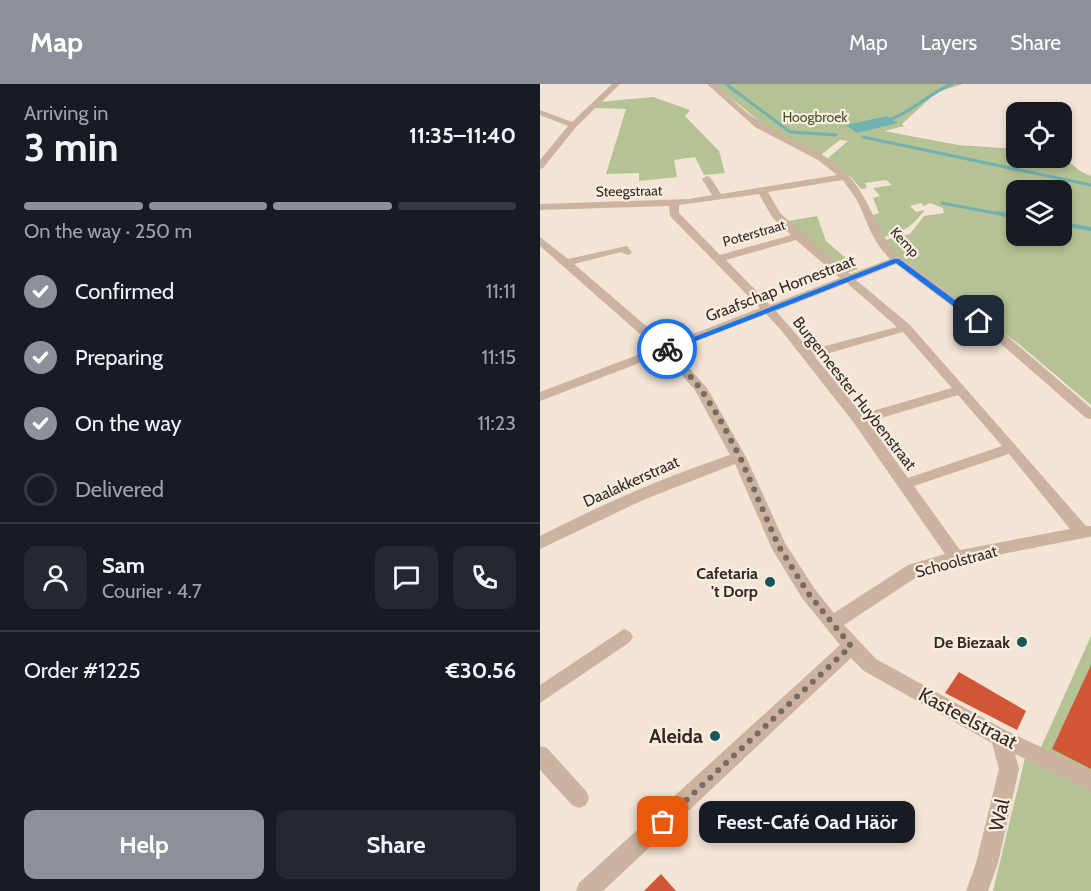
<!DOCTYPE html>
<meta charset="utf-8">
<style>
body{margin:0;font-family:Cabin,sans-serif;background:#242831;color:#f1f3f6;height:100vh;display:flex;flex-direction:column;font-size:22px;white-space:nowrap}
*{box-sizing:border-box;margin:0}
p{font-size:20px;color:#9ea1a6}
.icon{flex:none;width:33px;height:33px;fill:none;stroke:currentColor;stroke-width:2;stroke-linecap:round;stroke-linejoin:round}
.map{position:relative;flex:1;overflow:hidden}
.side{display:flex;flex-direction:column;background:#171b24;width:540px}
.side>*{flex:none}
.buttons{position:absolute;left:466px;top:18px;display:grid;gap:12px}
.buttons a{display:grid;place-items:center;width:66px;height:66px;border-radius:12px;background:#171b24;box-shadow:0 3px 9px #0003;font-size:30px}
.pin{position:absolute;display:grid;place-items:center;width:51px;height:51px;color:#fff;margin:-26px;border-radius:12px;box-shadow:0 3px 9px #0006}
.courier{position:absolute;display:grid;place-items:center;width:60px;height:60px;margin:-30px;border:4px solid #1a73e8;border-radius:50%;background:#fff;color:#222;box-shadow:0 2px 8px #0007}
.bubble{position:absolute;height:42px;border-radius:12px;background:#171b24;box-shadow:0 3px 9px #0003;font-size:20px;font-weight:800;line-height:42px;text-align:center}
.summary em{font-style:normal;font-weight:800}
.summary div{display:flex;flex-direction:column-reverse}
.summary{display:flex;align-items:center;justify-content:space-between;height:102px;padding:0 24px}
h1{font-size:39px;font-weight:800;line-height:45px}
.bar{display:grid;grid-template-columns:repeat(4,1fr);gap:9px 6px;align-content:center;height:72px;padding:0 24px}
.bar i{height:8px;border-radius:4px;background:#363941}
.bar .current{background:#8c9099}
.bar p{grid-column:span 4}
.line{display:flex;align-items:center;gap:15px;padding:0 24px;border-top:2px solid #363941}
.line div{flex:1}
.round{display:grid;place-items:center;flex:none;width:63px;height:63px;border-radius:12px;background:#242831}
ol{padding:0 24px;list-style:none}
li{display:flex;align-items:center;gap:18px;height:66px}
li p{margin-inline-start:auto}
li .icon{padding:6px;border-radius:50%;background:#8c9099;color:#fff;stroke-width:4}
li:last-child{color:#9ea1a6}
li i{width:33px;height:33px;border:3px solid #363941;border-radius:50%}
.action{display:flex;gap:12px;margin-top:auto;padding:12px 24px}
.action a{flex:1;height:69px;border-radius:12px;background:#8c9099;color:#fff;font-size:24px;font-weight:800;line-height:69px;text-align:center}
.action a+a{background:#242831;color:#f1f3f6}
header{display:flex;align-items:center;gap:36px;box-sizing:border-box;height:84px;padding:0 30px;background:#8c9099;color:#fff}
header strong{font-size:28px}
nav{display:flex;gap:33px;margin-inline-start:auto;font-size:21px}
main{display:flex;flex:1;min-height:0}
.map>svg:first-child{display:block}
.green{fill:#b4c294;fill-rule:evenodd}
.water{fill:#72b1b2}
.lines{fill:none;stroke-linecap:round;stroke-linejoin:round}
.stream-far1{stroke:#72b1b2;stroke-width:3}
.stream{stroke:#72b1b2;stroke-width:4}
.building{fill:#d05635}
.street{fill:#cbb3a0;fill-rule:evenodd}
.route{fill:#1a73e8}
.done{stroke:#776a62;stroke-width:6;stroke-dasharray:0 10.8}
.poi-dot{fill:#175659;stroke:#faeee1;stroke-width:2}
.labels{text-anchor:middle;stroke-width:4.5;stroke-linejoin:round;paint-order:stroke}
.far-park-label{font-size:14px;fill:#455426;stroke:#faeee1}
.far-street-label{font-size:14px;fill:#342924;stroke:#faeee1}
.street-label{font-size:16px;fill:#342924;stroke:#faeee1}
.poi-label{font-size:16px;font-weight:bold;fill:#342924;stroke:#faeee1;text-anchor:end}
.near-street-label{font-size:20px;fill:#342924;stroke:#faeee1}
.near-poi-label{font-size:20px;font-weight:bold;fill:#342924;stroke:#faeee1;text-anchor:end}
</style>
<header>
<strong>Map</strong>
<nav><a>Map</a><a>Layers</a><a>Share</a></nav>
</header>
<main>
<section class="side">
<div class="summary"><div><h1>3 min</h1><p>Arriving in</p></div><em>11:35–11:40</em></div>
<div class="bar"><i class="current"></i><i class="current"></i><i class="current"></i><i></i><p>On the way · 250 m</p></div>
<ol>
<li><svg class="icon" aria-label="check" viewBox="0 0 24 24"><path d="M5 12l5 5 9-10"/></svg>Confirmed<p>11:11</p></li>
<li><svg class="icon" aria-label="check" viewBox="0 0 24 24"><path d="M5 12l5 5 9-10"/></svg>Preparing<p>11:15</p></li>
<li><svg class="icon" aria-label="check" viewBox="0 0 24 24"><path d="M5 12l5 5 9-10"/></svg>On the way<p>11:23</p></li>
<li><i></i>Delivered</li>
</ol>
<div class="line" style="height:108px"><a class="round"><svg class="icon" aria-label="person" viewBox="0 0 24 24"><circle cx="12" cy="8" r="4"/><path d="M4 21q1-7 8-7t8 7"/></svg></a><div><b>Sam</b><p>Courier · 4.7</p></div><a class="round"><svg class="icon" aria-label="chat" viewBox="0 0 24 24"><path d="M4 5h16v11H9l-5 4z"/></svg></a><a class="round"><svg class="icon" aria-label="phone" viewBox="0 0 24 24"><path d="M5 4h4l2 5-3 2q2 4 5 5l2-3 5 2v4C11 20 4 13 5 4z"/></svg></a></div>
<div class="line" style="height:78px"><div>Order #1225</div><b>€30.56</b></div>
<div class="action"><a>Help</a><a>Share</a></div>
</section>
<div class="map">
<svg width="551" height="807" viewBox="0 0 551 807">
<rect width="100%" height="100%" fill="#f3e4d5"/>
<!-- green -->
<g class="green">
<path d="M 174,0 L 423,0 L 397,8 L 362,40 L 364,42 L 344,47 L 418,61 L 477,65 L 477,74 L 522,72 L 540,87 L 551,92 L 551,321 L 480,261 L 358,172 L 345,156 L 370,150 L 384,132 L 404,129 L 403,124 L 390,119 L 384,122 L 381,119 L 370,122 L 376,128 L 385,126 C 370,144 366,147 343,153 L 333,131 L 339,129 L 333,114 L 340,112 L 333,104 L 352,101 L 346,96 L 325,99 L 327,104 L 321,105 L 312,94 L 287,75 L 308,57 L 300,56 L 281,71 L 229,45 ZM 477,106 L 522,106 L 522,152 L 477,152 Z"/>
<path d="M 113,13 L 150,26 L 145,32 L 179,67 L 185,89 L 164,91 L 155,73 L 134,76 L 137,93 L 99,97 L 99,89 L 66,90 L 86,25 L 54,24 L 60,18 Z"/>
<path d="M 277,132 L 286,157 L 318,185 L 307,189 L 248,137 Z"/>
<path d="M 551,552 L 551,807 L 453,807 L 485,674 L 494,679 Z"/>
</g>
<!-- water -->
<path class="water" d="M 347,32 L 358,39 L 317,49 L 306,41 Z"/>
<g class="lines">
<!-- stream-far1 -->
<g class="stream-far1">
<path d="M 186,0 L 250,48 L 296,51"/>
<path d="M 349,36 C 372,28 389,9 412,0"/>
<path d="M 323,53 L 551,101"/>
<path d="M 402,119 L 465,131"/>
</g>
<!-- stream -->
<g class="stream">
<path d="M 457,129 L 477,133"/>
<path d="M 522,140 L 551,145"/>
</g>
</g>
<!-- building -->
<g class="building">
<path d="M 551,581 L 551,685 L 512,665 Z"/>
<path d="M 419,588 L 486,627 L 477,646 L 405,609 Z"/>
<path d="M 121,790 L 136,807 L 104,807 Z"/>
</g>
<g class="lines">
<!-- street -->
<g class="street">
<path d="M 72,0 L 80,0 L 36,43 L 3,84 L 0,85 L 0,76 L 28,42 L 0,31 L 0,26 L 32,38 Z"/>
<path d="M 167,0 L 176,0 C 190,13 205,29 222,39 C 250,58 286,66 309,92 C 332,118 336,149 361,174 L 460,246 L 551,324 L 551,335 L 546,334 L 452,252 L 356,180 L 316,196 L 370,241 L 546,442 L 551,442 L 551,452 L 549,453 L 416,479 L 380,491 L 304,541 L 336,575 L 467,647 L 551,687 L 551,707 L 475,670 L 479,685 L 458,779 L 448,807 L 426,807 L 436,779 L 459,685 L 452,659 L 324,587 L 311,574 L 63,807 L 36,807 L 39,799 L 300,561 L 262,514 L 232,465 L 195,380 L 103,416 L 0,465 L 0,452 C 62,420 125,393 190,371 L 155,306 L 123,270 L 0,317 L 0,308 L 116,264 L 0,162 L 0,153 L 28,175 L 87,162 L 92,168 L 91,170 L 87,171 L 81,168 L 34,180 L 127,260 L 220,224 L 130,132 L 129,122 L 0,126 L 0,120 L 149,115 L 172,111 L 162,95 L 167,92 L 170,93 L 181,110 L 297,91 L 278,76 L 215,43 ZM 303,96 C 308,104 315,112 319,120 C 328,141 333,158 350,175 L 310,190 L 240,129 L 228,108 ZM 219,110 L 232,133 L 251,151 L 180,171 L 139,129 L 139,121 ZM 256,156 L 300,194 L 230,221 L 186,176 ZM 307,199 L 357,243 L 270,266 L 236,227 ZM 226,230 L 241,246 L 314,339 L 405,470 L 368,481 L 294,529 L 274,504 L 245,459 L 206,373 L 167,304 L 133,266 ZM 363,248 L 412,304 L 322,330 L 275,273 ZM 418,311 L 462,362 L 368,394 L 328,338 ZM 469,370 L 530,445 L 420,466 L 374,402 Z"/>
<path d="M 84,545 L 90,548 L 93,553 L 90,558 L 0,619 L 0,601 Z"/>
<path d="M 0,662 L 7,664 L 46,707 L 49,714 L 46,721 L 39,724 L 32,721 L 0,686 Z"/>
</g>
</g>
<!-- route -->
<path class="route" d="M 354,175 L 359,175 L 442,236 L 442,239 L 436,239 L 356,179 L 130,267 L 123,265 Z"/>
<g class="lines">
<!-- done -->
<path class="done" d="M 123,738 L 311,562 L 268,509 L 238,461 L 200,373 L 178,332 L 160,304 L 127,265"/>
</g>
<!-- markers -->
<g class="poi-dot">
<circle cx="230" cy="498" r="6"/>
<circle cx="482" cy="558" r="6"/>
<circle cx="175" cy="652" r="6"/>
</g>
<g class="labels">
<!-- far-park labels -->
<g class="far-park-label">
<text x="275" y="38">Hoogbroek</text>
</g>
<!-- far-street labels -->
<g class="far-street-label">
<text transform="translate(89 107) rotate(-1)" y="5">Steegstraat</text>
<text transform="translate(214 149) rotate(-16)" y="5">Poterstraat</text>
<text transform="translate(365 158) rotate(47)" y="5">Kemp</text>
</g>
<!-- street labels -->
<g class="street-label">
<text transform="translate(240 204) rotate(-21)" y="6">Graafschap Hornestraat</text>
<text transform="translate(315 309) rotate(52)" y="6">Burgemeester Huybenstraat</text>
<text transform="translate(91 397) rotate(-24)" y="6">Daalakkerstraat</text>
<text transform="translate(416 477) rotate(-15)" y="6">Schoolstraat</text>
</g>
<!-- poi labels -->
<g class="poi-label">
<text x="218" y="495">Cafetaria<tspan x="218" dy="18">'t Dorp</tspan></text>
<text x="470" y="564">De Biezaak</text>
</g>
<!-- near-street labels -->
<g class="near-street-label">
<text transform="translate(428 634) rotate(28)" y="7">Kasteelstraat</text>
<text transform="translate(459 731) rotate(-77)" y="7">Wal</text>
</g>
<!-- near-poi labels -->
<g class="near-poi-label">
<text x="163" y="659">Aleida</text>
</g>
</g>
</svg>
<div class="buttons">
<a><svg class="icon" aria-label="locate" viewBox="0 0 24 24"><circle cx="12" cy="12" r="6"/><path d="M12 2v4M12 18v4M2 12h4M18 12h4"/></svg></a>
<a><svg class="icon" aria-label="layers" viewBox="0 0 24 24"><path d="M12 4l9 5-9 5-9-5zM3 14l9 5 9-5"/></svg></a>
</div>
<div class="pin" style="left:123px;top:738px;background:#ea580c"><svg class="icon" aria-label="bag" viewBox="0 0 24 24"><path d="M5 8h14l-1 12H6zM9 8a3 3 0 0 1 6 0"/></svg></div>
<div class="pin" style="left:439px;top:237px;background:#1f2937"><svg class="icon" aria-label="home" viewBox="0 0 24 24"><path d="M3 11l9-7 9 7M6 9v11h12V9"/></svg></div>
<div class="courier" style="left:127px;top:265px"><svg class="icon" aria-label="bike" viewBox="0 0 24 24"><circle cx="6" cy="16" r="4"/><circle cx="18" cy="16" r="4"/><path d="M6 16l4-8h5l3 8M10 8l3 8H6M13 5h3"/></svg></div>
<div class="bubble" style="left:159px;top:717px;width:216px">Feest-Café Oad Häör</div>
</div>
</main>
